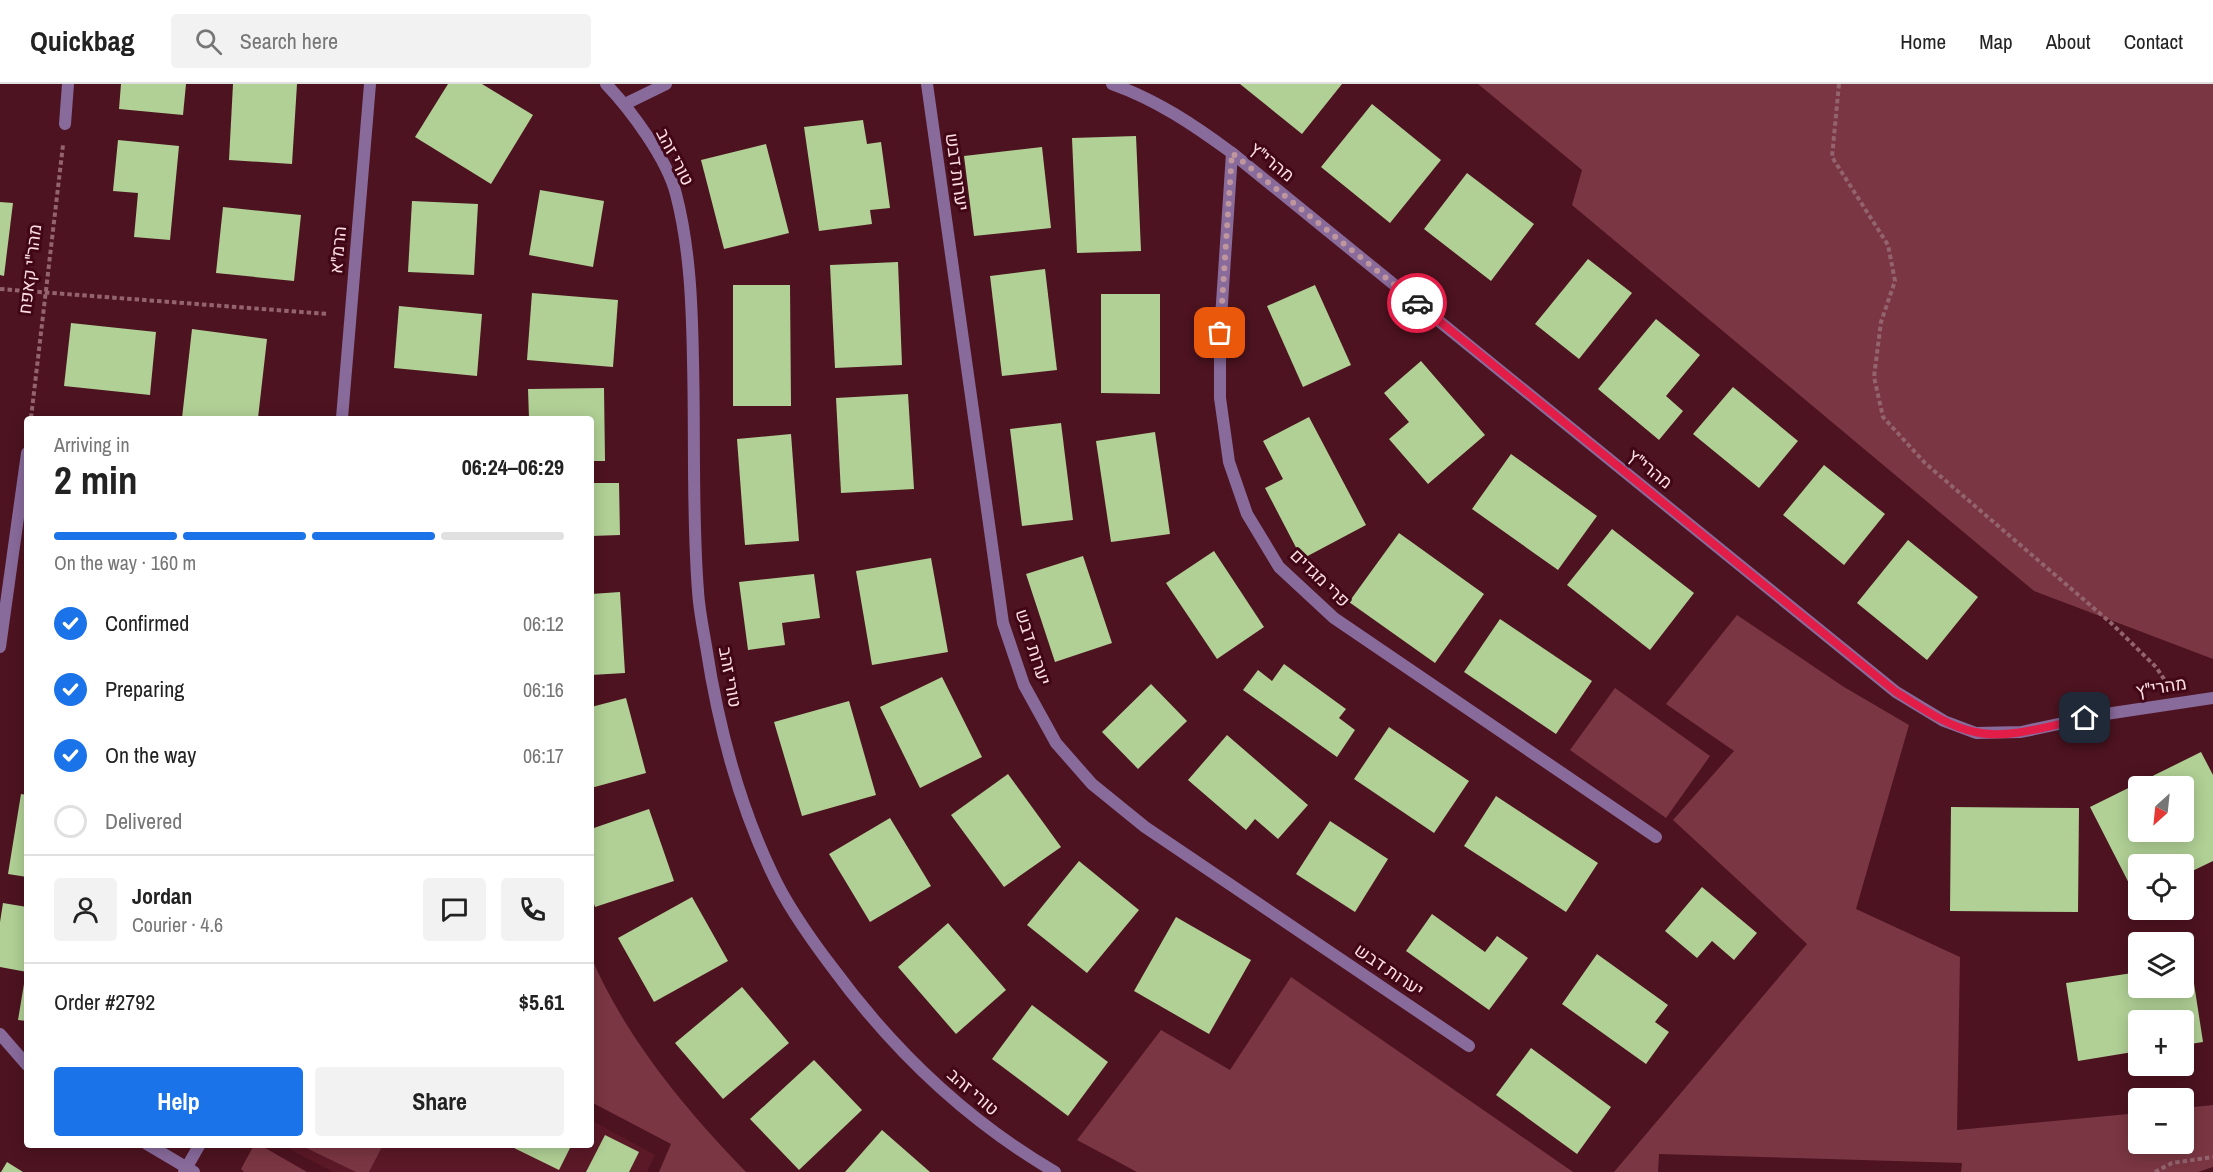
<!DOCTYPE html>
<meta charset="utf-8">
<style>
body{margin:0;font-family:"Archivo Narrow",Heebo,sans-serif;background:#f2f2f2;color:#222;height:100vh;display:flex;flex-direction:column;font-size:22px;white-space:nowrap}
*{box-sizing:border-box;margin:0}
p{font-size:20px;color:#767676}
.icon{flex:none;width:33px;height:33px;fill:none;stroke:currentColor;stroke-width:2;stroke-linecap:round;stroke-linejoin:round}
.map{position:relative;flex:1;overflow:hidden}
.panel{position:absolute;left:24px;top:332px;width:570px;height:732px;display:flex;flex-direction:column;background:#fff;border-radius:6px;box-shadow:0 3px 15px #0003}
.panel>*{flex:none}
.needle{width:39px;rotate:207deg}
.buttons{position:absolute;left:2128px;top:692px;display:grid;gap:12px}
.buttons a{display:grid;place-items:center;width:66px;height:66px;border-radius:6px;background:#fff;box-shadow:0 3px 15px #0003;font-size:30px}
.pin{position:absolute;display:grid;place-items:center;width:51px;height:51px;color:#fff;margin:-26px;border-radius:12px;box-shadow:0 3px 9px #0006}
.courier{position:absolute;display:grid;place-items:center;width:60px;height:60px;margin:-30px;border:4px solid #e11d48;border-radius:50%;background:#fff;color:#222;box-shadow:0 2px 8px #0007}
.head em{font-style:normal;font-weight:700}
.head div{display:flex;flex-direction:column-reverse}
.head{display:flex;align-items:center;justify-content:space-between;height:102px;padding:0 30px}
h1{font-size:39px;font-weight:700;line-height:45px}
.bar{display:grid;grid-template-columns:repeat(4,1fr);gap:9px 6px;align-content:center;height:72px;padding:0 30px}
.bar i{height:8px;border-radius:4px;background:#e0e0e0}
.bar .current{background:#1a73e8}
.bar p{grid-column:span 4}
.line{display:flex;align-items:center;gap:15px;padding:0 30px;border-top:2px solid #e0e0e0}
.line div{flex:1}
.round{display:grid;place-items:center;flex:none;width:63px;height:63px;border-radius:6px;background:#f2f2f2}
ol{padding:0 30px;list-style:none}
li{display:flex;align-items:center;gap:18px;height:66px}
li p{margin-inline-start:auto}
li .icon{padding:6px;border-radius:50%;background:#1a73e8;color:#fff;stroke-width:4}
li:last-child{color:#767676}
li i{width:33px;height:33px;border:3px solid #e0e0e0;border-radius:50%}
.cta{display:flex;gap:12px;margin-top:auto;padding:12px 30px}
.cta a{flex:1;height:69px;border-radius:6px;background:#1a73e8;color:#fff;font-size:24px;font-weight:700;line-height:69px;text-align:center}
.cta a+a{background:#f2f2f2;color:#222}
header{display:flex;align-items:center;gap:36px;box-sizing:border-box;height:84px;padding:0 30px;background:#fff;border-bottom:2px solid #e0e0e0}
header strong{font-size:28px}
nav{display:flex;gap:33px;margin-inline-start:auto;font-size:21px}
.search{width:420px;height:54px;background:#f2f2f2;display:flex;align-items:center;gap:15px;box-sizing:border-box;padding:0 21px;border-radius:6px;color:#767676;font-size:22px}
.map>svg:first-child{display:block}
.built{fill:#5b1827}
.green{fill:#7a3642}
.building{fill:#b0d095;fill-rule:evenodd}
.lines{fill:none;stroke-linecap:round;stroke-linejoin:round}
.path{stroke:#93646d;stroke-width:4;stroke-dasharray:4.5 3;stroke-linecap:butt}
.minor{stroke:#886a9b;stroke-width:12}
.tertiary{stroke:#886a9b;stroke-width:12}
.done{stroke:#bf969d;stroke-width:6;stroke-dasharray:0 10.8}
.route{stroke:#e11d48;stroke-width:8}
.labels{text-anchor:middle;stroke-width:6;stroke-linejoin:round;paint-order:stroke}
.street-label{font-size:18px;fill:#fcdde0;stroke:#410717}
</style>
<header>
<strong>Quickbag</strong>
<div class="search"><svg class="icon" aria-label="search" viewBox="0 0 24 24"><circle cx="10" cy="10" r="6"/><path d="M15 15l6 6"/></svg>Search here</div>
<nav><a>Home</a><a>Map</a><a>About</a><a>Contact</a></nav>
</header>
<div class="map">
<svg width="2213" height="1088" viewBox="0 0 2213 1088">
<rect width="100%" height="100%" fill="#4d1320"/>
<!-- built -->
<path class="built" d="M 591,1036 L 655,1071 L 647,1088 L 333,1088 L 282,1061 L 591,1060 Z"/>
<!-- green -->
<g class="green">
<path d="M 1478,0 L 2213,0 L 2213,575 L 2034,507 L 1572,121 L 1582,86 Z"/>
<path d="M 1737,531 L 1844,603 L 1909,641 L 1856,825 L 1960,873 L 1957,1046 L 2139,1029 L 2139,1059 L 2184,1059 L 2184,1024 L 2213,1021 L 2213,1083 L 2198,1088 L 1961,1088 L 1962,1079 L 1659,1070 L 1658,1088 L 1614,1088 L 1807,860 L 1673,736 L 1734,667 L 1666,620 Z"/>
<path d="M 1615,604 L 1710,672 L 1666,734 L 1570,666 Z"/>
<path d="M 591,873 C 626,954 685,1025 746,1088 L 659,1088 L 671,1060 L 591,1018 Z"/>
<path d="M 1291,893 L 1573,1088 L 1137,1088 L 1077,1056 L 1161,946 L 1230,986 Z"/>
<path d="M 260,1061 L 307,1088 L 244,1088 L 241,1085 L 254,1061 Z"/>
<path d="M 300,1061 L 383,1060 L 383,1061 L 369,1088 L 356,1088 Z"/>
</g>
<!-- building -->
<g class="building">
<path d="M 121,0 L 186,0 L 183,31 L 119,25 Z"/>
<path d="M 233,0 L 297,0 L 292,80 L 229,76 Z"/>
<path d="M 448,0 L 482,0 L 533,31 L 491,100 L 415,53 Z"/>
<path d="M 1240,0 L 1342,0 L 1302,50 Z"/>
<path d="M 1372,20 L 1441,76 L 1390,139 L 1321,83 Z"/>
<path d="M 863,36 L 867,60 L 881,58 L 890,124 L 870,126 L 872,140 L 819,147 L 804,43 Z"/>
<path d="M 1136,52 L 1141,167 L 1077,169 L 1072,54 Z"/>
<path d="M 118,56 L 179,62 L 170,156 L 134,153 L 138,109 L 113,107 Z"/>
<path d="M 766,60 L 789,149 L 724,165 L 701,76 Z"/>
<path d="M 1042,63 L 1051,144 L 974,152 L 964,72 Z"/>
<path d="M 1467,89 L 1534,140 L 1491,197 L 1424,145 Z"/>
<path d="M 540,106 L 604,117 L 593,183 L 529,171 Z"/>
<path d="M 412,117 L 478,120 L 474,191 L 408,188 Z"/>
<path d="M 0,118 L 13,119 L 4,192 L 0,191 Z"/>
<path d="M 223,123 L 301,131 L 294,197 L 216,189 Z"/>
<path d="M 1588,175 L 1632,209 L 1579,275 L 1535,240 Z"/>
<path d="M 898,178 L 902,281 L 835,284 L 830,181 Z"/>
<path d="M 1045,185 L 1057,286 L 1002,292 L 990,192 Z"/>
<path d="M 733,201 L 790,201 L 791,322 L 733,322 Z"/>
<path d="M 1315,201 L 1351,281 L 1303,303 L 1267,222 Z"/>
<path d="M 532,209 L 618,216 L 613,283 L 527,276 Z"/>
<path d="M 1101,210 L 1160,210 L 1160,310 L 1101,309 Z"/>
<path d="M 399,222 L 482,230 L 477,292 L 394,284 Z"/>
<path d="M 1656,235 L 1700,271 L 1666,312 L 1683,327 L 1659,356 L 1598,305 Z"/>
<path d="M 71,239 L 156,248 L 150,311 L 64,302 Z"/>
<path d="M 192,245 L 267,255 L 258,334 L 182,334 Z"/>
<path d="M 1421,277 L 1485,351 L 1428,400 L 1389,355 L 1409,338 L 1384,309 Z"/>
<path d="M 1733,303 L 1798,357 L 1759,404 L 1693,350 Z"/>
<path d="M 604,304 L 605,377 L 591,377 L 591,334 L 529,334 L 528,305 Z"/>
<path d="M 908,310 L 914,405 L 841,409 L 836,314 Z"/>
<path d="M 1309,333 L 1366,441 L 1302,475 L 1265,404 L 1283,395 L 1263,357 Z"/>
<path d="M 1061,339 L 1073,436 L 1022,442 L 1010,345 Z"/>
<path d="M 1155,348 L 1170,450 L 1111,458 L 1096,357 Z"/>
<path d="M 791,350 L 799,457 L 745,461 L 737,355 Z"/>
<path d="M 1511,370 L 1597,432 L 1558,486 L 1472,425 Z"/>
<path d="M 1824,381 L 1885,430 L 1844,481 L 1783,431 Z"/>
<path d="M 591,399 L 619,399 L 620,451 L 591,452 Z"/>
<path d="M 1612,445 L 1694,509 L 1650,566 L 1567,501 Z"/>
<path d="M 1399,449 L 1484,510 L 1435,579 L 1349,518 Z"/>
<path d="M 1908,456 L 1978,513 L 1927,576 L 1857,519 Z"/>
<path d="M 1214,467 L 1264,543 L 1217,575 L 1166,499 Z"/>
<path d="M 1083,472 L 1112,559 L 1055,578 L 1026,490 Z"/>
<path d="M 931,474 L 948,568 L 872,581 L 856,487 Z"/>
<path d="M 814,490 L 820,534 L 782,539 L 785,561 L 748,566 L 739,498 Z"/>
<path d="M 620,508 L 625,589 L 591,591 L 591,510 Z"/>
<path d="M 1500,535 L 1592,597 L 1556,650 L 1464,588 Z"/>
<path d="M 1284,580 L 1346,625 L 1339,634 L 1355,646 L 1337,673 L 1243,606 L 1258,586 L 1272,597 Z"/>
<path d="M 942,593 L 982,673 L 920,704 L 880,623 Z"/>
<path d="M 1151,600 L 1187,637 L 1138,685 L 1102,648 Z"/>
<path d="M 626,614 L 646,689 L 591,704 L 591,623 Z"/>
<path d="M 849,617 L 876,711 L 802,732 L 774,638 Z"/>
<path d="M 1389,643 L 1469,697 L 1434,749 L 1354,695 Z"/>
<path d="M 1227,651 L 1308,721 L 1278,755 L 1255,735 L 1246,746 L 1188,696 Z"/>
<path d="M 2201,668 L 2213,691 L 2213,777 L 2184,791 L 2184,780 L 2139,780 L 2137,815 L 2090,723 ZM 2139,702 L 2184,702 L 2184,747 L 2139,747 Z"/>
<path d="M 1008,690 L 1061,763 L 1004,803 L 951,731 Z"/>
<path d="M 21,710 L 27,711 L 27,793 L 8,790 Z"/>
<path d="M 1496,712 L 1598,779 L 1566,828 L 1464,762 Z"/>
<path d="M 1951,723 L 2079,724 L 2078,828 L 1950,827 Z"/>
<path d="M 649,725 L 674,797 L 595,823 L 591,810 L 591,745 Z"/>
<path d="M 890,734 L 931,802 L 870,838 L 829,770 Z"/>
<path d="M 1330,737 L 1388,775 L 1355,828 L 1296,790 Z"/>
<path d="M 1079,777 L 1139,826 L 1087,889 L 1027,841 Z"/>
<path d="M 1702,803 L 1757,849 L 1734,876 L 1712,857 L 1697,874 L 1665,847 Z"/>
<path d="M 692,813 L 728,877 L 654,918 L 618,854 Z"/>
<path d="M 3,819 L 27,823 L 27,888 L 0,883 L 0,838 Z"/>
<path d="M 1432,830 L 1485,868 L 1497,852 L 1528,874 L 1489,926 L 1406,867 Z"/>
<path d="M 1176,833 L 1251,876 L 1209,950 L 1134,907 Z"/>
<path d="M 948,839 L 1006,906 L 956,950 L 898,883 Z"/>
<path d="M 1597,870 L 1668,921 L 1655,938 L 1669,948 L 1646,980 L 1562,920 Z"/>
<path d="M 2191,880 L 2203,958 L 2184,961 L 2184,936 L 2139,936 L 2139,967 L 2078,977 L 2066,899 L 2139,888 L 2139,903 L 2184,903 L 2184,881 Z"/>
<path d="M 26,888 L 27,888 L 27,937 L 18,936 Z"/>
<path d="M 742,903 L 789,959 L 723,1015 L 675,959 Z"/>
<path d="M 1032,921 L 1108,978 L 1068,1032 L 992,975 Z"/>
<path d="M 1531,964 L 1611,1023 L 1577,1070 L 1496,1011 Z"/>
<path d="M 814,976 L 862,1026 L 799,1086 L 750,1035 Z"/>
<path d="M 882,1046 L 930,1088 L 845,1088 Z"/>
<path d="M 605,1051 L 639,1068 L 629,1088 L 586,1088 Z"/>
<path d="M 513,1060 L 572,1060 L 559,1086 L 512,1063 Z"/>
<path d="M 7,1078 L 23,1088 L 1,1088 Z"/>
</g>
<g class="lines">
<!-- path -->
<g class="path">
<path d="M 1839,0 L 1832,73 L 1888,161 L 1895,197 L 1881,238 L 1874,293 L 1883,333 L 1925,379 L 2111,539 L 2156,583 L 2166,598"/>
<path d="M 0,205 L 328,230"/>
<path d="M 31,334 L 63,61"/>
<path d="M 2155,1088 L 2172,1079 L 2213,1073"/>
</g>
<!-- minor -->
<g class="minor">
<path d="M 606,0 C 631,26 667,75 676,110 C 690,164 692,221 693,277 C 695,353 692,431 698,507 C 699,525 703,544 706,562 C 718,640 738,718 772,789 C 787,822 810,854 832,883 C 893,966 966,1036 1055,1088"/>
<path d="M 927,0 L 1003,539 L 1024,601 L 1056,659 L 1092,700 L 1145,743 L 1469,962"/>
<path d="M 1112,0 C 1157,16 1194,41 1232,69 L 1896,608 L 1944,637 L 1976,649 L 2021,648 L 2106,630 L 2213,614"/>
<path d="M 625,20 L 666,0"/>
<path d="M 65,40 L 68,0"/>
<path d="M 1232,69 L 1220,249 L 1220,314 L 1229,378 L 1247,430 L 1279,483 L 1334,534 L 1656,753"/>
<path d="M 0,563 L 27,369"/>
<path d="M 0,950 L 27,981"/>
<path d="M 147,1060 L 194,1088"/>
</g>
<!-- tertiary -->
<g class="tertiary">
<path d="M 342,334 L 370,0"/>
<path d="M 184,1088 L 200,1060"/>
</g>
</g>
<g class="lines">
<!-- done -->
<path class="done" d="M 1220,249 L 1232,69 L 1417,219"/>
<!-- route -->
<path class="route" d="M 1417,219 L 1896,608 C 1921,623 1946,642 1975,648 C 2007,656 2053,641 2085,634"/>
</g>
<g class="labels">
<!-- street labels -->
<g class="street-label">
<text transform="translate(675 73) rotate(63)" y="6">טורי זהב</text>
<text transform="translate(1272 78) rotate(39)" y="6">מהרי"ץ</text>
<text transform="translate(957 88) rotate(82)" y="6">יערות דבש</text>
<text transform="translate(338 166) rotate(-85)" y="6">הרמ"א</text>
<text transform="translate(30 185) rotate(-83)" y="6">מהר"י קאפח</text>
<text transform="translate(1650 385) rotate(39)" y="6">מהרי"ץ</text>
<text transform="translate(1320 494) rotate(44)" y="6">פרי מגדים</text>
<text transform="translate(1033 563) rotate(72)" y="6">יערות דבש</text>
<text transform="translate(730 593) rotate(80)" y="6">טורי זהב</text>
<text transform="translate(2161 603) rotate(-9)" y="6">מהרי"ץ</text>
<text transform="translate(1389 886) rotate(34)" y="6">יערות דבש</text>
<text transform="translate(973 1008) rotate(41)" y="6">טורי זהב</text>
</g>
</g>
</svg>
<div class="buttons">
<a><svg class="needle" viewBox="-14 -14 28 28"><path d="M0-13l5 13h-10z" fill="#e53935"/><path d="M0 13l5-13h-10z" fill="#767676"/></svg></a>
<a><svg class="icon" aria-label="locate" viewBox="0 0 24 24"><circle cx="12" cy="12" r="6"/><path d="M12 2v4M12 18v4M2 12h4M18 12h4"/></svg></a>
<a><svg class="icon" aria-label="layers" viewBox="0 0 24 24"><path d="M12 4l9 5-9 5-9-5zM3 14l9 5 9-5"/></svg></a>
<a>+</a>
<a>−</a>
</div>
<div class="pin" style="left:1220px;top:249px;background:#ea580c"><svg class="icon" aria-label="bag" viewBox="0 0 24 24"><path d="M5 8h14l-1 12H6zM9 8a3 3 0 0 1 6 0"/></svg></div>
<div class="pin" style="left:2085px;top:634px;background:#1f2937"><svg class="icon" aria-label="home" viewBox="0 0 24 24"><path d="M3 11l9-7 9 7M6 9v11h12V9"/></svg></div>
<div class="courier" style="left:1417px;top:219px"><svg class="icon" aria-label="car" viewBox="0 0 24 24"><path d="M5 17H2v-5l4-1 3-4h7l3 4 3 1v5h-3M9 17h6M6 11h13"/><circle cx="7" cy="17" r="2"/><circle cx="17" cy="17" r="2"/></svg></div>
<section class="panel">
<div class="head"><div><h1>2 min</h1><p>Arriving in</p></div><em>06:24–06:29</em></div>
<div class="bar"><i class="current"></i><i class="current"></i><i class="current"></i><i></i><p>On the way · 160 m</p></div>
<ol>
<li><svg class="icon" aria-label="check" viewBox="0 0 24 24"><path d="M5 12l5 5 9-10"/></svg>Confirmed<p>06:12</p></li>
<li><svg class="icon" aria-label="check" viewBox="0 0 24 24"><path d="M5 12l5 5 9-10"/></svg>Preparing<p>06:16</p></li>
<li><svg class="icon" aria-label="check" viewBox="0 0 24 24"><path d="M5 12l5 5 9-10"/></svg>On the way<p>06:17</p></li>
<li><i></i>Delivered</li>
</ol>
<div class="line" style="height:108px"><a class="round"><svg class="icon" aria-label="person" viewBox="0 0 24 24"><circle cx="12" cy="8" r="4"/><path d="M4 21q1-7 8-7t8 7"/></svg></a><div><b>Jordan</b><p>Courier · 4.6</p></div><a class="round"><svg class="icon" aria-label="chat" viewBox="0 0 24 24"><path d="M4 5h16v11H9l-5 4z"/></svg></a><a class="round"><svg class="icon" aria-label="phone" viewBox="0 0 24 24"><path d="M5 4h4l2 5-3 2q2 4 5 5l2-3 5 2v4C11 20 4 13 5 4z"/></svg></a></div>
<div class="line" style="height:78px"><div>Order #2792</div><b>$5.61</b></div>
<div class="cta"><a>Help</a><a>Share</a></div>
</section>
</div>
